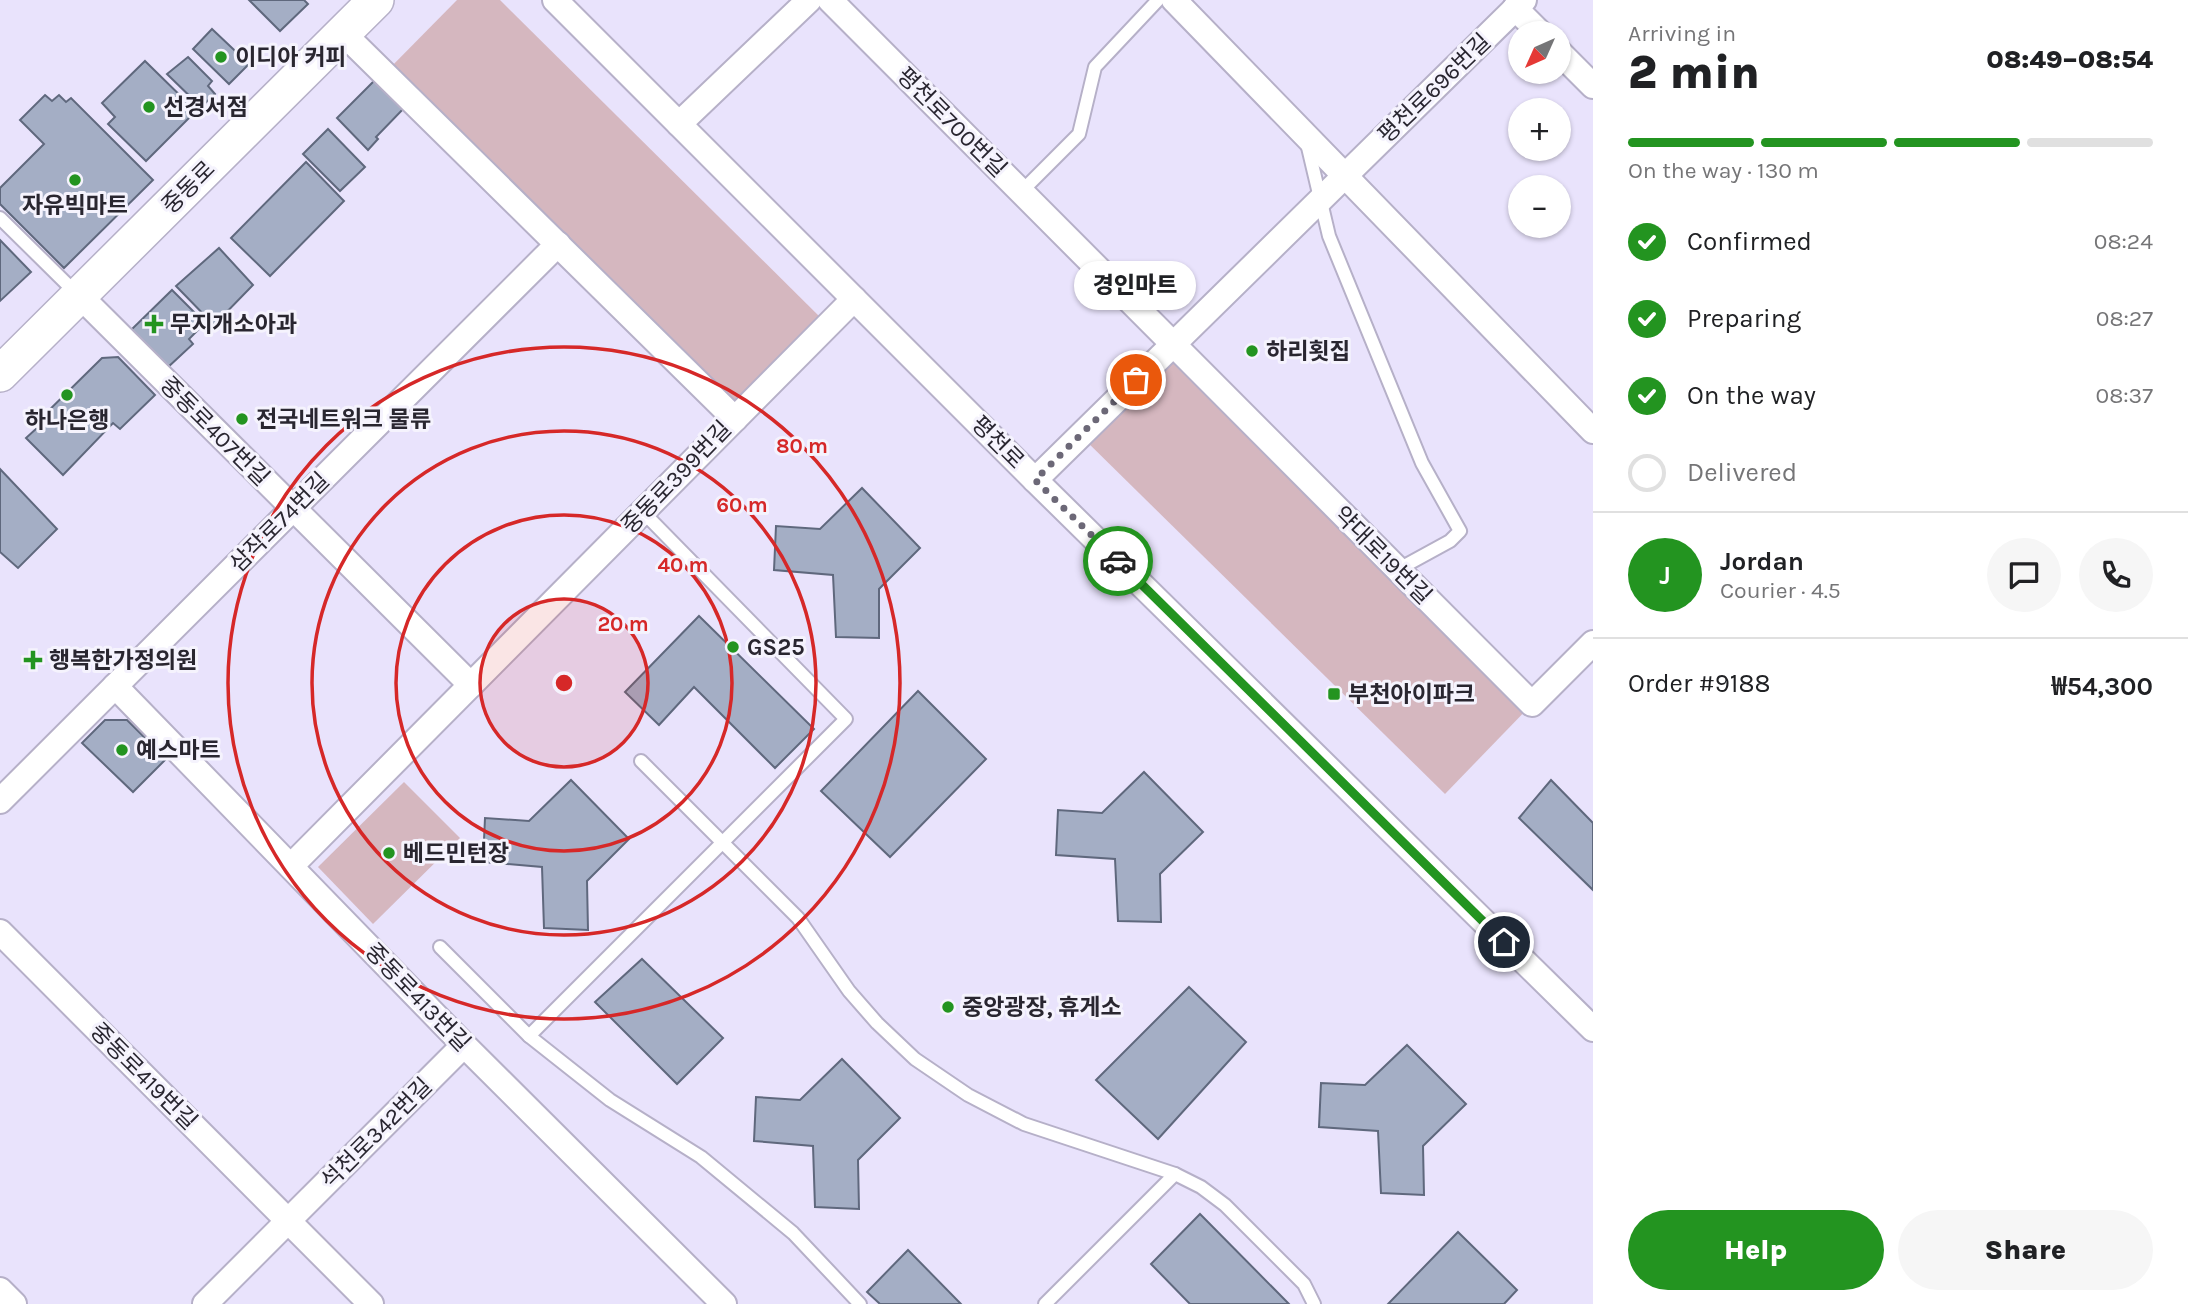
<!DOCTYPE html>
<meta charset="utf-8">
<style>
body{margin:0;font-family:Karla,"Noto Sans KR",sans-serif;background:#f6f6f6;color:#202124;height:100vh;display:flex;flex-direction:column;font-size:26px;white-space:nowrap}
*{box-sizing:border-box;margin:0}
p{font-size:23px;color:#757577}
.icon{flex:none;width:38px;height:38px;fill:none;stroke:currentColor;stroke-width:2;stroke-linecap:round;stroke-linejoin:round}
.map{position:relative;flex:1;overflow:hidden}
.panel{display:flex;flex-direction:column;background:#fff;width:595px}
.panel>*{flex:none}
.needle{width:46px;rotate:225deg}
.controls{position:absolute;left:1508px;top:21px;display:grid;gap:14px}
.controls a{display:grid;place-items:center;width:63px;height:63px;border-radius:50%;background:#fff;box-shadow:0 2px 5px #0004;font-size:35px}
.pin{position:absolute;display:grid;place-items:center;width:60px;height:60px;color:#fff;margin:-30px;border:4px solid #fff;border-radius:50%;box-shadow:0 2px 7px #0007}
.courier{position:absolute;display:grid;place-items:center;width:70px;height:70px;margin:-35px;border:5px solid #239420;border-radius:50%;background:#fff;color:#222;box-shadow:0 2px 9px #0007}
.bubble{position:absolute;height:49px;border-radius:24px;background:#fff;box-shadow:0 2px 5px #0004;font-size:23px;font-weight:800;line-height:49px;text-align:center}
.head em{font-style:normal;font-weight:800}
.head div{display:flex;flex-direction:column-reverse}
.head{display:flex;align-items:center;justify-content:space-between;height:119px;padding:0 35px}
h1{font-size:46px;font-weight:800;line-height:52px}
.bar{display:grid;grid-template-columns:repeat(4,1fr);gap:10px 7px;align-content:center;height:84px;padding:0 35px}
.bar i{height:9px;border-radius:5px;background:#e0e0e0}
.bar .current{background:#239420}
.bar p{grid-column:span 4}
.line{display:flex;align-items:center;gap:18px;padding:0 35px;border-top:2px solid #e0e0e0}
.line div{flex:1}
.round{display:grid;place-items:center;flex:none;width:74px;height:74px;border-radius:37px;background:#f6f6f6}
ol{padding:0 35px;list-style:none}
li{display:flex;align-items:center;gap:21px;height:77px}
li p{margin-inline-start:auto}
li .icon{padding:7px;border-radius:50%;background:#239420;color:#fff;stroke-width:4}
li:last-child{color:#757577}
li i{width:38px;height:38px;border:4px solid #e0e0e0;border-radius:50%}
.action{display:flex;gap:14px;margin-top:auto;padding:14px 35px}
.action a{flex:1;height:80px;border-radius:42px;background:#239420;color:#fff;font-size:28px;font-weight:800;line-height:80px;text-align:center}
.action a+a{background:#f6f6f6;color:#202124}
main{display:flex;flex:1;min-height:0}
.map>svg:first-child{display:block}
.green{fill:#d5b7bf}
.building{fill:#a4aec5;stroke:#5f687d;stroke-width:2}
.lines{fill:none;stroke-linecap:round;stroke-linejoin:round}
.lane-casing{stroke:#b6b0c8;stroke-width:16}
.street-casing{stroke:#b6b0c8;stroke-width:28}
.secondary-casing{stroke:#b6b0c8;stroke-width:38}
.lane{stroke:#fff;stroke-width:12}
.street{stroke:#fff;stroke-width:24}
.secondary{stroke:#fff;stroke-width:35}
.done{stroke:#6c6877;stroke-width:7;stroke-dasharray:0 12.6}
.route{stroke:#239420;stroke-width:9}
.ring{fill:none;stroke:#d62828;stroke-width:3.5}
.poi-dot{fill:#239420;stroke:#f5f3fd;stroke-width:2.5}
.labels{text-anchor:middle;stroke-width:6;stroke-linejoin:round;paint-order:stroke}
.poi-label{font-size:23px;font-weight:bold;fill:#292630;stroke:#f5f3fd;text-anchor:start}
.street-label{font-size:23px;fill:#292630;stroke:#f5f3fd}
.centre{fill:#d62828;stroke:#f5f3fd;stroke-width:3.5}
.ring-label{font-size:21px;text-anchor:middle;font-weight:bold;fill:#d62828;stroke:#f5f3fd;stroke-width:6;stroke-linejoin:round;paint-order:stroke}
</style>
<main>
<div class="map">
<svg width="1593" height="1304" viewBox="0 0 1593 1304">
<rect width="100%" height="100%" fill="#e9e3fc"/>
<!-- green -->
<g class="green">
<path d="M 457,0 L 500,0 L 828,325 L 735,419 L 384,74 Z"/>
<path d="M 1173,344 L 1532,704 L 1445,794 L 1080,435 Z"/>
<path d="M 404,782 L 460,838 L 373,924 L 318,867 Z"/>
</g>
<!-- building -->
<g class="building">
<path d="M 249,0 L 304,0 L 308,4 L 280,31 Z"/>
<path d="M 212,29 L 249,64 L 229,84 L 193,49 Z"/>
<path d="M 188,57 L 212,81 L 208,86 L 215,94 L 201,107 L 167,74 Z"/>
<path d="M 145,61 L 196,111 L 146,161 L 108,124 L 115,117 L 102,103 Z"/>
<path d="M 379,76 L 407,105 L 376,137 L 378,139 L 368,150 L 337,118 Z"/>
<path d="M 45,95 L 52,101 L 59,95 L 66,102 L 71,98 L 153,180 L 64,268 L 0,204 L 0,188 L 44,144 L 20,120 Z"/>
<path d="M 328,129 L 365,167 L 340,191 L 303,154 Z"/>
<path d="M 306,162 L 344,201 L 270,276 L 231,238 Z"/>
<path d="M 0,240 L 31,272 L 0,301 Z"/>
<path d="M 219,248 L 253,285 L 214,325 L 176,286 Z"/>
<path d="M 172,290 L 205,323 L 189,339 L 193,344 L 167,368 L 130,331 Z"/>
<path d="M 118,357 L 155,395 L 120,429 L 113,423 L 63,475 L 26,438 L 37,428 L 34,425 L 102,358 Z"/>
<path d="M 0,469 L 57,529 L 18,568 L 0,552 Z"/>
<path d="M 862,488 L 920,548 L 879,589 L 879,638 L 836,637 L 833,575 L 774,570 L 776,526 L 820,529 Z"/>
<path d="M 699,616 L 814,729 L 775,768 L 694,687 L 659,725 L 625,692 Z"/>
<path d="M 918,691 L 986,759 L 890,857 L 821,791 Z"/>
<path d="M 105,720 L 127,720 L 166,759 L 133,792 L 82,743 Z"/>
<path d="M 1144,772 L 1203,832 L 1160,874 L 1161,922 L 1118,921 L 1115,859 L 1056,855 L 1058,810 L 1102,813 Z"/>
<path d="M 571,780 L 629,839 L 587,881 L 588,930 L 544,928 L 542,867 L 483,862 L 485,818 L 529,821 Z"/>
<path d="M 1551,780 L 1593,823 L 1593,890 L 1519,818 Z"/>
<path d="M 642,959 L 723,1038 L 677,1084 L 595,1002 Z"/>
<path d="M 1189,987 L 1246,1042 L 1158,1139 L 1096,1080 Z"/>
<path d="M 1407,1045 L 1466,1104 L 1423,1146 L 1424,1195 L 1381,1193 L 1378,1131 L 1319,1127 L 1321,1083 L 1365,1085 Z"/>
<path d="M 842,1059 L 900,1118 L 858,1160 L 859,1209 L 815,1207 L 813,1146 L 754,1141 L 756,1097 L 800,1100 Z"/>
<path d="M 1200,1214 L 1289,1304 L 1190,1304 L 1151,1264 Z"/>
<path d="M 1458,1232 L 1517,1290 L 1504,1304 L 1388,1304 Z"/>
<path d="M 908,1250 L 961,1304 L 880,1304 L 867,1292 Z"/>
</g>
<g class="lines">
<!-- lane casing -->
<g class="lane-casing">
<g id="lane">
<path d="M 1307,143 L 1329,236 L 1422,463 L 1460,531 L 1450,541 L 1397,570"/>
<path d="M 1021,192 L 1079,134 L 1095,67 L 1158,0"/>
<path d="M 0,218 L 77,294"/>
<path d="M 641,761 L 798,918 L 849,991 L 877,1023 L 915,1059 L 968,1095 L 1024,1124 L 1175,1174 L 1201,1187 L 1225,1205 L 1304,1284 L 1314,1304"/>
<path d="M 440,947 L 529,1036 L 610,1100 L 701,1157 L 793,1233 L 860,1304"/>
<path d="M 529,1036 L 846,719 L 643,512"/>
<path d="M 1045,1304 L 1175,1174"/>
</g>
</g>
<!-- street casing -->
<g class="street-casing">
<g id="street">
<path d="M 555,0 L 1035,480 L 1593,1029"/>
<path d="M 830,0 L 1532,704 L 1593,643"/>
<path d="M 1174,0 L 1593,431"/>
<path d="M 1515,8 L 1540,33"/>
<path d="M 343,33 L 735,419"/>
<path d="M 1559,52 L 1593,86"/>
<path d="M 679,124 L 809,0"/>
<path d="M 79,295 L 471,685"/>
<path d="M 1035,480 L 1524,0"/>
<path d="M 115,686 L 464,1045 L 724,1304"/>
<path d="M 0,801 L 558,244"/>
<path d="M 291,866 L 854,299"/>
<path d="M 0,932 L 371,1304"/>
<path d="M 0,1290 L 14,1304"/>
<path d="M 205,1304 L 464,1045"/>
</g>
</g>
<!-- secondary casing -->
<g class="secondary-casing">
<path id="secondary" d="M 0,374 L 376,0"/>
</g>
<!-- lane -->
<use href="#lane" class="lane"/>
<!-- street -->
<use href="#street" class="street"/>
<!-- secondary -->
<use href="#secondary" class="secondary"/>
</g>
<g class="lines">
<!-- done -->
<path class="done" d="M 1118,561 L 1035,480 L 1136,380"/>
<!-- route -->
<path class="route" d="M 1118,561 L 1504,942"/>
</g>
<!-- distance rings -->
<circle cx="564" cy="683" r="84" fill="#d62828" fill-opacity=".12"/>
<g class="ring">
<circle cx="564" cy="683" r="84"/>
<circle cx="564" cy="683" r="168"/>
<circle cx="564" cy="683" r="252"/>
<circle cx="564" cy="683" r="336"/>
</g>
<!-- markers -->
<g class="poi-dot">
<circle cx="221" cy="57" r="7"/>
<circle cx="149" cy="107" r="7"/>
<circle cx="75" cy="180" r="7"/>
<path d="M150.5 313.5h7v7h7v7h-7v7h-7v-7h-7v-7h7z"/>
<circle cx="1252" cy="351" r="7"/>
<circle cx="67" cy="395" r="7"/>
<circle cx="242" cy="419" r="7"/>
<circle cx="733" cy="647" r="7"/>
<path d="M29.5 649.5h7v7h7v7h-7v7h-7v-7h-7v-7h7z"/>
<rect x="1327" y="687" width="14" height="14" rx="3.5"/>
<circle cx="122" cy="750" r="7"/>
<circle cx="389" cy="853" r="7"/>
<circle cx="948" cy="1007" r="7"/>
</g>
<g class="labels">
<!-- poi labels -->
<g class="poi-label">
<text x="235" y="65">이디아 커피</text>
<text x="163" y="115">선경서점</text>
<text x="75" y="213" text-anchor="middle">자유빅마트</text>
<text x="170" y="332">무지개소아과</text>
<text x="1266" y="359">하리횟집</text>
<text x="256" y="427">전국네트워크 물류</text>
<text x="67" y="428" text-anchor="middle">하나은행</text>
<text x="747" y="655">GS25</text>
<text x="49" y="668">행복한가정의원</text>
<text x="1348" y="702">부천아이파크</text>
<text x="136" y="758">예스마트</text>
<text x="403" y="861">베드민턴장</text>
<text x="962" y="1015">중앙광장, 휴게소</text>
</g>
<!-- street labels -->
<g class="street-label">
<text transform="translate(1434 88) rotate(-44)" y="8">평천로696번길</text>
<text transform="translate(952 122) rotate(45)" y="8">평천로700번길</text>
<text transform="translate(188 187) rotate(-45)" y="8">중동로</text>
<text transform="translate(215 431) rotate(45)" y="8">중동로407번길</text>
<text transform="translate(998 442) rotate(45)" y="8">평천로</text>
<text transform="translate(676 477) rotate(-46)" y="8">중동로399번길</text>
<text transform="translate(279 522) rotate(-45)" y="8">삼작로74번길</text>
<text transform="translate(1383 555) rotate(45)" y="8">약대로19번길</text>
<text transform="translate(418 997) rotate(46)" y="8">중동로413번길</text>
<text transform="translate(144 1076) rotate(45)" y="8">중동로419번길</text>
<text transform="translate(376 1133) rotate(-45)" y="8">석천로342번길</text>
</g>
</g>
<circle cx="564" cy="683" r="10" class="centre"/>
<g class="ring-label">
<text x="802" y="453">80 m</text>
<text x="742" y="512">60 m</text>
<text x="683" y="572">40 m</text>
<text x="623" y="631">20 m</text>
</g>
</svg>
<div class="controls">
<a><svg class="needle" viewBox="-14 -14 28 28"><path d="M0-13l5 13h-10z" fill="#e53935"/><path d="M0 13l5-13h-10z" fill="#757577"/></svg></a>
<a>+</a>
<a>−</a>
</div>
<div class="pin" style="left:1136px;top:380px;background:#ea580c"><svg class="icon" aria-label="bag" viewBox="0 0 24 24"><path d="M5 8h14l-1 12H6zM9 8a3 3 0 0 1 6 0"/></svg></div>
<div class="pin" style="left:1504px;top:942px;background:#1f2937"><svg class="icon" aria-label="home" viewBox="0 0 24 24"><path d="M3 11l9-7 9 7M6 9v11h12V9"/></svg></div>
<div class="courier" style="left:1118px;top:561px"><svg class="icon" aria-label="car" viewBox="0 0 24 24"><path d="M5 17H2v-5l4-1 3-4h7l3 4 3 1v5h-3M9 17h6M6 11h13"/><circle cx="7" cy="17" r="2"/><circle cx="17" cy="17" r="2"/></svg></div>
<div class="bubble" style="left:1074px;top:261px;width:122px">경인마트</div>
</div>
<section class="panel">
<div class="head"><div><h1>2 min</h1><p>Arriving in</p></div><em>08:49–08:54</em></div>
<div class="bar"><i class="current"></i><i class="current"></i><i class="current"></i><i></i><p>On the way · 130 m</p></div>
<ol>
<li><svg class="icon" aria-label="check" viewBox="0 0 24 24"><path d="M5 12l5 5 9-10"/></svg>Confirmed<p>08:24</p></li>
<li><svg class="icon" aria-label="check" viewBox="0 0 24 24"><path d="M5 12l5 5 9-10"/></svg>Preparing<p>08:27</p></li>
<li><svg class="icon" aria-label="check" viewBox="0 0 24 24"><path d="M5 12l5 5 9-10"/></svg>On the way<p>08:37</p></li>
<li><i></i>Delivered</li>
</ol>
<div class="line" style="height:126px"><b class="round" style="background:#239420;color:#fff">J</b><div><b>Jordan</b><p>Courier · 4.5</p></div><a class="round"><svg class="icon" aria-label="chat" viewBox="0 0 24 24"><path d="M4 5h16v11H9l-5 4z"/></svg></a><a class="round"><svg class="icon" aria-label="phone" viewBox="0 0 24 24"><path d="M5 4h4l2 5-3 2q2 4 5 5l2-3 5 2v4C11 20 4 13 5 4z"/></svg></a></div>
<div class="line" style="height:91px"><div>Order #9188</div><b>₩54,300</b></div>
<div class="action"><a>Help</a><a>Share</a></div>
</section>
</main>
